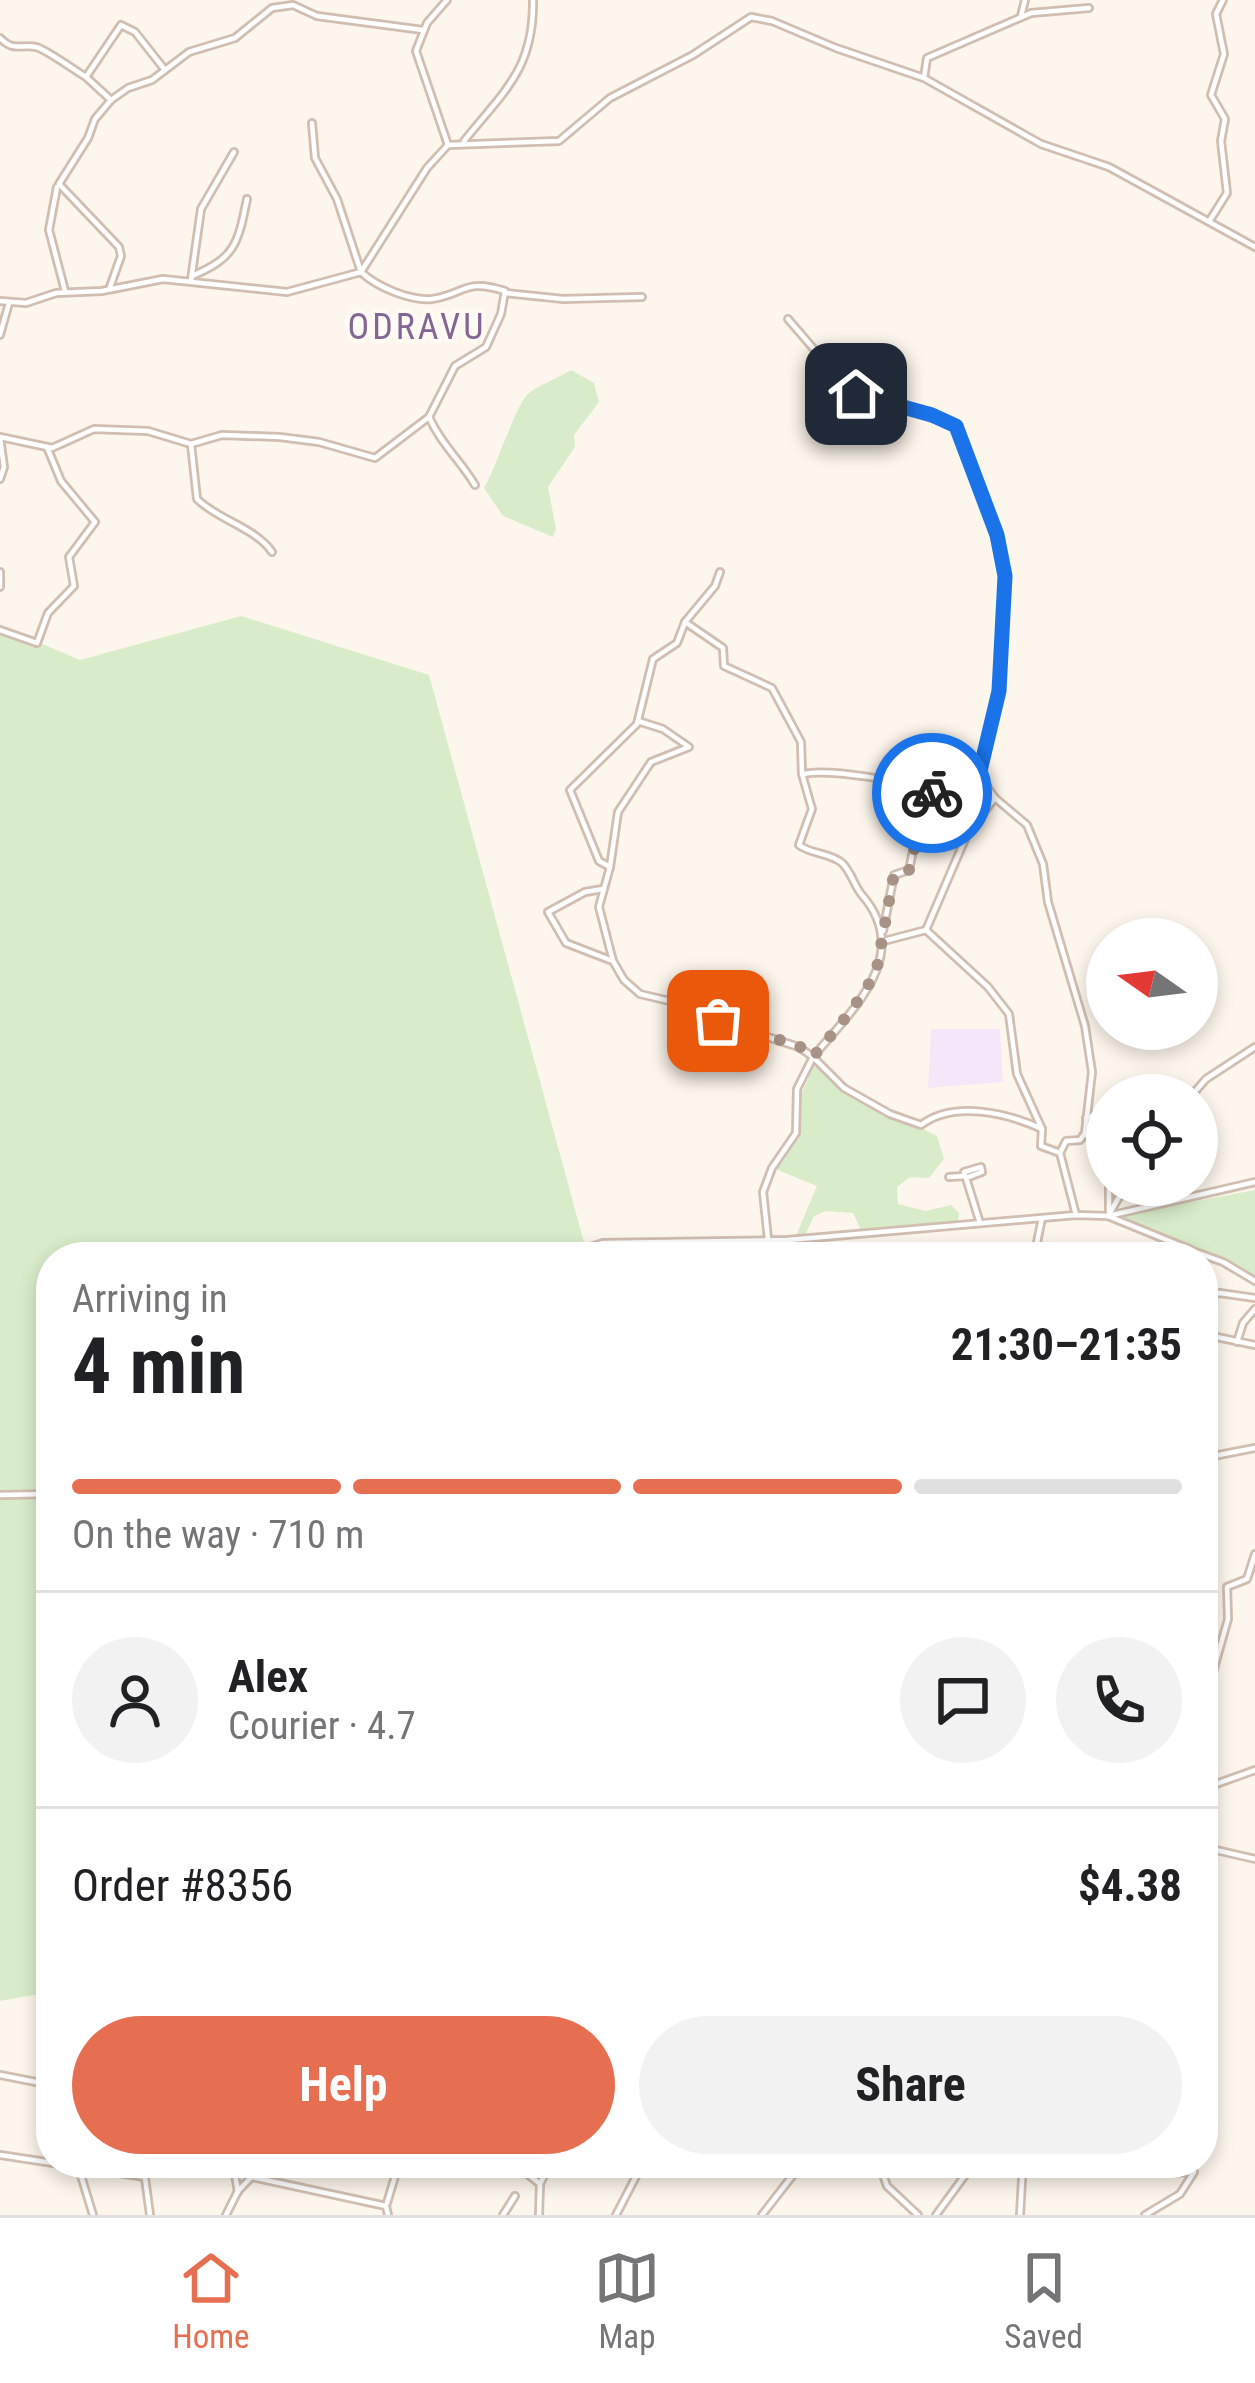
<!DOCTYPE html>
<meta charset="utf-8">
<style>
body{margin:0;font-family:"Roboto Condensed",sans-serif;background:#f2f2f2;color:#202124;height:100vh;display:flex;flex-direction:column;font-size:45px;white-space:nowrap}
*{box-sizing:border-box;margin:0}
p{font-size:39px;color:#757577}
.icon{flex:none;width:66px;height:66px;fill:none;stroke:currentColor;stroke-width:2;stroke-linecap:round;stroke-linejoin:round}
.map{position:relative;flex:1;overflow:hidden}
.details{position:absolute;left:36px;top:1242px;width:1182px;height:936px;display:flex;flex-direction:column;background:#fff;border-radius:48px;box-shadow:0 6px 18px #0003}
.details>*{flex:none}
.needle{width:78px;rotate:284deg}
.buttons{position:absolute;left:1086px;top:918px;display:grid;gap:24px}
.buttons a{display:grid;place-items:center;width:132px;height:132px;border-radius:50%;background:#fff;box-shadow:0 6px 18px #0003;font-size:60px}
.pin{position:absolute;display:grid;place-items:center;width:102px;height:102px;color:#fff;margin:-51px;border-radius:24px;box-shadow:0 6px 18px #0006}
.courier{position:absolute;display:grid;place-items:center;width:120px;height:120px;margin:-60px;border:9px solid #1a73e8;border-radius:50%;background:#fff;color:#222;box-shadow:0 3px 15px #0007}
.head em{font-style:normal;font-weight:700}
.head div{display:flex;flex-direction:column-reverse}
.head{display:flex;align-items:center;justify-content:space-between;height:204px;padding:0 36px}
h1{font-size:78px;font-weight:700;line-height:90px}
.bar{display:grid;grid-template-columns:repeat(4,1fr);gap:18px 12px;align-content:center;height:144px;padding:0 36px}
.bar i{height:15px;border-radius:9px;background:#e0e0e0}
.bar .active{background:#e76f51}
.bar p{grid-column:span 4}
.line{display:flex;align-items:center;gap:30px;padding:0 36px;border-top:3px solid #e0e0e0}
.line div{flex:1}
.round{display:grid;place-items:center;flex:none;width:126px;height:126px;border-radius:63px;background:#f2f2f2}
.primary-button{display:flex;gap:24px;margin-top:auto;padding:24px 36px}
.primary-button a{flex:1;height:138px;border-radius:72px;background:#e76f51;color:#fff;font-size:48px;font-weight:700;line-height:138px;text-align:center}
.primary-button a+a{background:#f2f2f2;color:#202124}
.dock{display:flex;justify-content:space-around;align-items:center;height:168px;border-top:3px solid #e0e0e0;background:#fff;font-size:33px;color:#757577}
.dock a{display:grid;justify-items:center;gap:6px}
.dock .active{color:#e76f51}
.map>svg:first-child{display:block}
.education{fill:#f3e8fa}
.green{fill:#d8ecc9}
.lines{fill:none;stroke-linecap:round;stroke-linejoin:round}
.minor-casing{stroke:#d1beb0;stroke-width:10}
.minor{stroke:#fff;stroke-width:4.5}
.done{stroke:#a89285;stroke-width:12;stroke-dasharray:0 21.6}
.route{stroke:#1a73e8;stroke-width:15}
.labels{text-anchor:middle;stroke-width:9;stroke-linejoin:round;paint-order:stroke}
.quarter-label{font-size:36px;letter-spacing:3px;fill:#846695;stroke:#fffaf3}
</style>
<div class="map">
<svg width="1255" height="2215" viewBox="0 0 1255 2215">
<rect width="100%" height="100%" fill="#fdf6ec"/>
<!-- education -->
<path class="education" d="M 931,1029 L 1000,1029 L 1003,1082 L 928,1088 Z"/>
<!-- green -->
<g class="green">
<path d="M 571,370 L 594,383 L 599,402 L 574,435 L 575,447 L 548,487 L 556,529 L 553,537 L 503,516 L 484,488 C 497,467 515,405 529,393 C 541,384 558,378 571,370 Z"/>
<path d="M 241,616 L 429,675 L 588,1257 L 51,1257 L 51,1992 L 0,2001 L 0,626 L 80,660 Z"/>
<path d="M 816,1060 L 844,1090 L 937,1136 L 944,1159 L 929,1178 L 910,1177 L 897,1187 L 898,1204 L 926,1211 L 951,1205 L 959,1213 L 958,1223 L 861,1230 L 853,1213 L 826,1211 L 814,1216 L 804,1237 L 795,1238 L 817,1186 L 775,1169 L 798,1137 L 799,1100 Z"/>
<path d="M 1255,1190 L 1255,1281 L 1220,1259 L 1111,1217 Z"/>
</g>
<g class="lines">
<!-- minor casing -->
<g class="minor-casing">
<g id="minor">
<path d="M 447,0 L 427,23 L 416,51 L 448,145"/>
<path d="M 1021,16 L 1025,0"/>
<path d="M 0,38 C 14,52 20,44 36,47 C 44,48 77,72 86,77"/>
<path d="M 924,78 L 927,58 L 1031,13 L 1089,8"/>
<path d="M 111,100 L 128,88 L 152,80 L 189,52 L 235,38 L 272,8 L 293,5 L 317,16 L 423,30"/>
<path d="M 312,123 L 315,158 L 337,199 L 361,272 C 377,287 410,301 432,299 C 466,294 463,278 505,291 L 501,314 L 486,347 L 455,366 L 429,417 C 441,444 460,460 475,485"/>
<path d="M 464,141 C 504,91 534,69 533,0"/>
<path d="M 57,187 L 49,230 L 65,291"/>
<path d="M 1210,220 L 1227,193 L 1221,141 L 1225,119 L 1211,95 L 1224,54 L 1216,14 L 1223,0"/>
<path d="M 192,276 C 235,258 238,244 247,199"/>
<path d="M 191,280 L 201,209 L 234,152"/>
<path d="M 110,287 L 121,256 L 119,247 L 59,184 L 88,138 L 95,119 L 111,100 L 86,77 L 121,25 L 135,32 L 165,70"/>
<path d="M 505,293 L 563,299 L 642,297"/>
<path d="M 0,301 L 26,303 L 56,293 L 102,291 L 163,279 L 287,292 L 361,272 L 427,168 L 448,145 L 559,141 L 610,98 L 693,55 L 751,17 L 772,21 L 836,48 L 924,78 L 1041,144 L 1109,167 L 1255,247"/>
<path d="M 788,319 L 850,391 L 956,426 L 997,535 L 1005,576 L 999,691 L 979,775 L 995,798 L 969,830 L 926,930 L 884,941"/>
<path d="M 0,335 L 9,303"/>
<path d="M 0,437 L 52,448 L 94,429 L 148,431 L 191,444 L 222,435 L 280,437 L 319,442 L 375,458 L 429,417"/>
<path d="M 0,438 L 4,467 L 0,479"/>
<path d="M 191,444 L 197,499 C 218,520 256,528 272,552"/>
<path d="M 0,572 L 0,587"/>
<path d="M 685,622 L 723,648 L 724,666 L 772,688 L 801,742 L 802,774 L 812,809 L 799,845 C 810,854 831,853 842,863 C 851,871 854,886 862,895 C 914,955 852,1010 813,1057 L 844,1088 L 890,1114 L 921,1125 C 954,1100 1007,1113 1042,1129"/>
<path d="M 0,630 L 37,643 L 48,613 L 74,586 L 69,557 L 95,522 L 61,481 L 47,447"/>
<path d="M 638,721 L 663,729 L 689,747 L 651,762 L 618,812 L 610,867 L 599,907 L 613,961 L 624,980 L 640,994 L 678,1003 L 705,1017 L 799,1047 L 813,1057 L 797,1089 L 796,1133 L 772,1168 L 763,1192 L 768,1239"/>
<path d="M 804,774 C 828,768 908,782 933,791"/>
<path d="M 995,798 L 1027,825 L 1043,864 L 1048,902 L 1085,1026 L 1092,1072 L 1085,1133 L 1080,1140 L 1066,1141 L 1060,1153"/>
<path d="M 610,867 L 599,861 L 570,790 L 637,724 L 653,659 L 677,643 L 685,622 L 715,586 L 720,572"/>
<path d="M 603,889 L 585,892 L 548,912 L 566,943 L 610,960"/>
<path d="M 926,930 L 988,987 L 1009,1014 L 1017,1074 L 1042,1129 L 1041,1146 L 1060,1153 L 1076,1215"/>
<path d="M 883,931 L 894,875 L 909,870 L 917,831 L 927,817 L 933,791 L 951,777 L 979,775"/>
<path d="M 1192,1095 L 1206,1079 L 1255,1047"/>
<path d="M 1086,1118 L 1107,1110"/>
<path d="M 1086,1134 L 1098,1149 L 1107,1177"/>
<path d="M 949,1177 L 965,1176 L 964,1172 L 981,1167 L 982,1172 L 966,1178 L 980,1223"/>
<path d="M 1109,1211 L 1109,1185"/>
<path d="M 1108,1216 L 1189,1249 L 1187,1257"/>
<path d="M 1108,1216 L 1126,1185"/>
<path d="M 1190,1250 L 1223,1262 L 1255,1281"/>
<path d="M 559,1257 L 603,1243 L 788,1240 L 1076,1215 L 1108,1216 L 1255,1182"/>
<path d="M 779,1257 L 788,1241"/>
<path d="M 1034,1257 L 1042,1218"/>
<path d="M 1203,1296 L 1220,1293 L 1255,1298"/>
<path d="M 1203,1334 L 1255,1345"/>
<path d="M 1237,1342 L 1243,1323 L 1255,1309"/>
<path d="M 1203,1458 L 1255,1448"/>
<path d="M 0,1495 L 51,1494"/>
<path d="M 1205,1788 L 1255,1770"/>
<path d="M 1203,1801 L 1212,1731 L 1209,1709 L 1213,1672 L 1228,1619 L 1227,1587 L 1247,1579 L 1255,1554"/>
<path d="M 1203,1847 L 1255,1859"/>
<path d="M 0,2075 L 51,2085"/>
<path d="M 0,2155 L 145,2177"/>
<path d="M 143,2163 L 150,2215"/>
<path d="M 233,2163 L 238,2192"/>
<path d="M 514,2163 L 540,2184"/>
<path d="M 879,2163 L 887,2186 L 918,2215"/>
<path d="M 1133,2163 L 1155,2173 L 1194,2172 L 1180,2194 L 1145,2215"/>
<path d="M 79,2169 L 93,2215"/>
<path d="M 252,2177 L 386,2206 L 388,2215"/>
<path d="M 387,2203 L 399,2163"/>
<path d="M 226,2215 L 238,2191 L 265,2163"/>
<path d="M 503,2215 L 515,2196"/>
<path d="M 539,2215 L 540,2184 L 550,2163"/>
<path d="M 616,2215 L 643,2163"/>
<path d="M 762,2215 L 793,2175 L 811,2163"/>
<path d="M 936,2215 L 974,2163"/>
<path d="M 1020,2215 L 1023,2163"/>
</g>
</g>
<!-- minor -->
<use href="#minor" class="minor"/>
</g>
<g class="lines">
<!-- done -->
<path class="done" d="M 718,1021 L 799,1046 L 813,1057 L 851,1011 L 876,973 L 894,874 L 909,870 C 915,843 923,819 932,793"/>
<!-- route -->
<path class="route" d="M 856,394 L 932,415 L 956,426 L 997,535 L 1005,576 L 999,691 L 979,775 L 951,777 L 932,793"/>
</g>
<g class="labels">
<!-- quarter labels -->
<g class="quarter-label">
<text x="417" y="339">ODRAVU</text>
</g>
</g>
</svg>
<div class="buttons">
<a><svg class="needle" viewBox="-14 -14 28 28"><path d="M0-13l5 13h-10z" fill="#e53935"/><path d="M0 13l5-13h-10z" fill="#757577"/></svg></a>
<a><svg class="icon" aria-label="locate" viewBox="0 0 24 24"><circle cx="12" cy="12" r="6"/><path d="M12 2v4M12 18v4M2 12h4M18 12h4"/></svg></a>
</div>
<div class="pin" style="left:718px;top:1021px;background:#ea580c"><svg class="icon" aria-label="bag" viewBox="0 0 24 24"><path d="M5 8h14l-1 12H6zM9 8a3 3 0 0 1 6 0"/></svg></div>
<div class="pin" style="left:856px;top:394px;background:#1f2937"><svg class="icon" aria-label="home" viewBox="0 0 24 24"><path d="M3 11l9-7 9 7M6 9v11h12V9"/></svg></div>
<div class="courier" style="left:932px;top:793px"><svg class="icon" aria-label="bike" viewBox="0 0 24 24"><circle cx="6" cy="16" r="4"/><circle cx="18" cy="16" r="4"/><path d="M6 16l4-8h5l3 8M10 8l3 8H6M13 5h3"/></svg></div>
<section class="details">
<div class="head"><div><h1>4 min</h1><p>Arriving in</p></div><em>21:30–21:35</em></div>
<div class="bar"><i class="active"></i><i class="active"></i><i class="active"></i><i></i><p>On the way · 710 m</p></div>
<div class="line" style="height:216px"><a class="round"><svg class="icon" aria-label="person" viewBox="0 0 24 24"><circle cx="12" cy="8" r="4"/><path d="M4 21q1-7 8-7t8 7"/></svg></a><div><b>Alex</b><p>Courier · 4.7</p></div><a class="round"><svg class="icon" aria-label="chat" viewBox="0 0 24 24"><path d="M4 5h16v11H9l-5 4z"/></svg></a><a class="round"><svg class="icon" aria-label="phone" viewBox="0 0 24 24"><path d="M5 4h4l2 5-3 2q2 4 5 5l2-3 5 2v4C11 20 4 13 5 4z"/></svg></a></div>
<div class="line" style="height:156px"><div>Order #8356</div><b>$4.38</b></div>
<div class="primary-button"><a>Help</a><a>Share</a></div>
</section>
</div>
<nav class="dock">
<a class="active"><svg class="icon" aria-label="home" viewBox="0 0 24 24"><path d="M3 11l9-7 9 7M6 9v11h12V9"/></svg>Home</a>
<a><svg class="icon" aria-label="map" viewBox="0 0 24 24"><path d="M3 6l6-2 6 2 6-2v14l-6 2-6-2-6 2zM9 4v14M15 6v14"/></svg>Map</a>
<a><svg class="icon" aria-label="saved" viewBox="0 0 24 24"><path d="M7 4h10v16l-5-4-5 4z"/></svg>Saved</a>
</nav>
